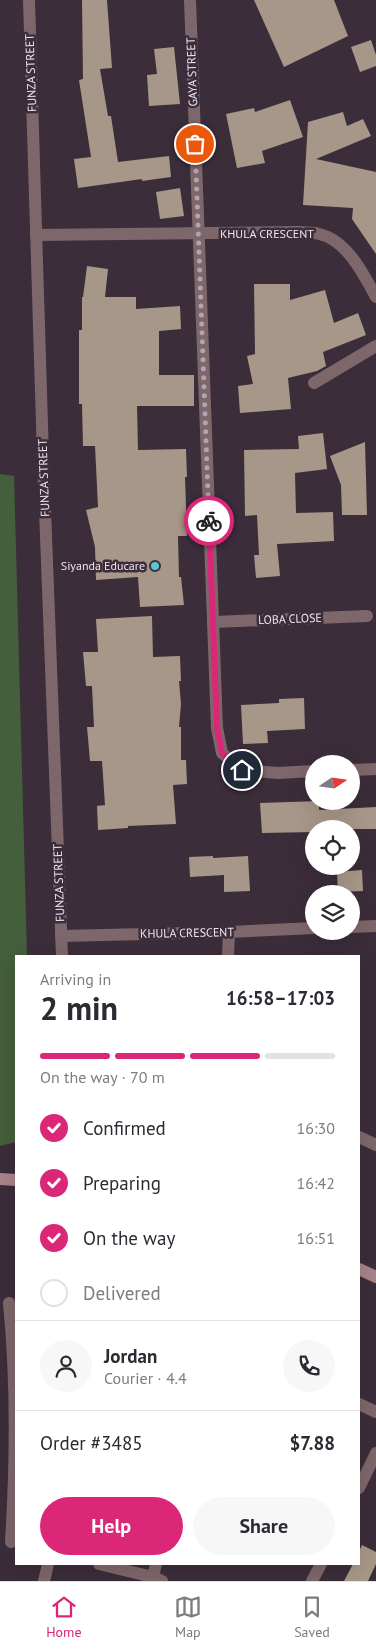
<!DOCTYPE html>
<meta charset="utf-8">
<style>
body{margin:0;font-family:"PT Sans",sans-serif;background:#f7f7f7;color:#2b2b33;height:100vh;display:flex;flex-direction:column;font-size:19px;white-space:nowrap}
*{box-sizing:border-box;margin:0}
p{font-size:16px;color:#7c7c81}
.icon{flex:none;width:28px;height:28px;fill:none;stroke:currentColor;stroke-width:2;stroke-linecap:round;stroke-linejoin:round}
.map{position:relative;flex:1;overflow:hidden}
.side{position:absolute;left:15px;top:955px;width:345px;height:610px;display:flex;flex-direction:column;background:#fff;border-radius:0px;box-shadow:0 5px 20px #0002}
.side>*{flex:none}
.needle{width:32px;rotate:77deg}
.buttons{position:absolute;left:305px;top:755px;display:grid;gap:10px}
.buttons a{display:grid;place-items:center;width:55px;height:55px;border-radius:50%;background:#fff;box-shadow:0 5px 20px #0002;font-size:25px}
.pin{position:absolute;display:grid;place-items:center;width:42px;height:42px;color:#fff;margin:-21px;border:2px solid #fff;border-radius:50%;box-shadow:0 1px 5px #0007}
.courier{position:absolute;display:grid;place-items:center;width:50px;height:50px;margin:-25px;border:4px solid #db2777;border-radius:50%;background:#fff;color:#222;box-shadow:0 1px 6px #0007}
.summary em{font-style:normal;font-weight:700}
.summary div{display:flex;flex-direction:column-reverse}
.summary{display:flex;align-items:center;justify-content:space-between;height:85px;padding:0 25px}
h1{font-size:32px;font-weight:700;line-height:38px}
.bar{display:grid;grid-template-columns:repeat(4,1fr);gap:8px 5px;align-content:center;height:60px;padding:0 25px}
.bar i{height:6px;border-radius:4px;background:#e1e1e2}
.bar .selected{background:#db2777}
.bar p{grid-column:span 4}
.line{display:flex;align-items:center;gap:12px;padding:0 25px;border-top:1px solid #e1e1e2}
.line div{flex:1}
.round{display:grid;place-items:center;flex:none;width:52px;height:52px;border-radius:26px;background:#f7f7f7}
ol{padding:0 25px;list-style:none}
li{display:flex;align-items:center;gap:15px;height:55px}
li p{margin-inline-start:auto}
li .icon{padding:5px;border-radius:50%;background:#db2777;color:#fff;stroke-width:4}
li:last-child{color:#7c7c81}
li i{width:28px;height:28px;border:2px solid #e1e1e2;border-radius:50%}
.primary-button{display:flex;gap:10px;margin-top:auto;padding:10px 25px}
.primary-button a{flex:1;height:58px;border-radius:30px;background:#db2777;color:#fff;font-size:20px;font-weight:700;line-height:58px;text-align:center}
.primary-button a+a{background:#f7f7f7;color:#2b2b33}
.menu{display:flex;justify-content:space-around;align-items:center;height:70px;border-top:1px solid #e1e1e2;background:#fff;font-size:14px;color:#7c7c81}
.menu a{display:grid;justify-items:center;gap:2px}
.menu .selected{color:#db2777}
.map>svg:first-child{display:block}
.green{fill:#445f3c}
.building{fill:#a79788}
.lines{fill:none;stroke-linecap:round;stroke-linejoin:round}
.street{stroke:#7e676b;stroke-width:12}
.secondary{stroke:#a8848a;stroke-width:12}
.done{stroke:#afa5ae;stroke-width:5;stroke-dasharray:0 9}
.route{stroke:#db2777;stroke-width:6}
.poi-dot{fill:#52ccd0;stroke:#3b2d3a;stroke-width:2}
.labels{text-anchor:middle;stroke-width:5;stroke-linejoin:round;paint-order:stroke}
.street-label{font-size:12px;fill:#eee5ed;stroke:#3b2d3a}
.poi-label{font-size:12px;fill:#eee5ed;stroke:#3b2d3a;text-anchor:end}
</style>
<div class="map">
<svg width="376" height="1581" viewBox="0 0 376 1581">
<rect width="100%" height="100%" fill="#3b2d3a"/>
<!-- green -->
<path class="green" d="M 0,474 L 14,476 L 27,956 L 16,956 L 16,1142 L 0,1146 Z"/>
<!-- building -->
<g class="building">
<path d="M 82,0 L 107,0 L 112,68 L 100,69 L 108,116 L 111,116 L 118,162 L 169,156 L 171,177 L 142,181 L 142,179 L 78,188 L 74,159 L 91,157 L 79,80 L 83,79 Z"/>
<path d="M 254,0 L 334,0 L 348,36 L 284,67 Z"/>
<path d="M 371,40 L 376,55 L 376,66 L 360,72 L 351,47 Z"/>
<path d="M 174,47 L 180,104 L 149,106 L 147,75 L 157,74 L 154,49 Z"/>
<path d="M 290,100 L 303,137 L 262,151 L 265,163 L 237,168 L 226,114 L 254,108 L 255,112 Z"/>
<path d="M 343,112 L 347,126 L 363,119 L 371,136 L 316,159 L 376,172 L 376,254 L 352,219 L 353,208 L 303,205 L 308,122 Z"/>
<path d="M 180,188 L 184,216 L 160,219 L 156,192 Z"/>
<path d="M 87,266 L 108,269 L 105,297 L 136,297 L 136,309 L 180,306 L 181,329 L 159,331 L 159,375 L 194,375 L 194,406 L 137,406 L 138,450 L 186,449 L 187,477 L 185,477 L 187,536 L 178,536 L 179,577 L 181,577 L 184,605 L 140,607 L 138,577 L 96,580 L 95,547 L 86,510 L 98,507 L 95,446 L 83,446 L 82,404 L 79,404 L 79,330 L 82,330 L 82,297 L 83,297 Z"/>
<path d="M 254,284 L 290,284 L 290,300 L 325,290 L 334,323 L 358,313 L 366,335 L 323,352 L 326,366 L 317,371 L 288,378 L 291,409 L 240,413 L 238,386 L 253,384 L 247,356 L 255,354 Z"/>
<path d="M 323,433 L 327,469 L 295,473 L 296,513 L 333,512 L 334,541 L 277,544 L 280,576 L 256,578 L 254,555 L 259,555 L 257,515 L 245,516 L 244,450 L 299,449 L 298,436 Z"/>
<path d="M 365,442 L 367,515 L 342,515 L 341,485 L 330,456 Z"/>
<path d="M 152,616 L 153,657 L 180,656 L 181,681 L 179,681 L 181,704 L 179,727 L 181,727 L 181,760 L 186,760 L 187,784 L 173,785 L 176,824 L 128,826 L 128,828 L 98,830 L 97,806 L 105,805 L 102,761 L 90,761 L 87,727 L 94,727 L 92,686 L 86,686 L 83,652 L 98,652 L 96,619 Z"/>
<path d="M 304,698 L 305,729 L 267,731 L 268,743 L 243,744 L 241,705 L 279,703 L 279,699 Z"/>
<path d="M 319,801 L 319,810 L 376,807 L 376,829 L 314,829 L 314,832 L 262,833 L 260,803 Z"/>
<path d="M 213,856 L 213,858 L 248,856 L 250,891 L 224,892 L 224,875 L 190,877 L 189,857 Z"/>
<path d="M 362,870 L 363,891 L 338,892 L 337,872 Z"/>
<path d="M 362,1545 L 376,1552 L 376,1564 L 368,1581 L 344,1581 L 353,1564 L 359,1564 L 359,1551 Z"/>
</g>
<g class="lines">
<!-- street -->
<g class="street">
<path d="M 29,0 L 43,457 L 62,956"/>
<path d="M 190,0 L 217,728 L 222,753 L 242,770 L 278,773 L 314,771"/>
<path d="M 36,235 L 299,232 C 306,233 313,232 319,234 C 347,240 364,275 376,297"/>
<path d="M 314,383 L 376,346"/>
<path d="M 213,622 L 367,616"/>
<path d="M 351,770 L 376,769"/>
<path d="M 351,927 L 376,926"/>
<path d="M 61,936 L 229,932 L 314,928"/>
<path d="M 228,956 L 229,932"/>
<path d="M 359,1137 L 376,1145"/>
<path d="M 9,1303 C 17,1384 16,1461 11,1542"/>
<path d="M 359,1404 L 376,1412"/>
<path d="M 359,1488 L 376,1453"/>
<path d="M 99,1564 L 153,1577 L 162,1581"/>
<path d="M 153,1577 L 156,1564"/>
<path d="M 44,1581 L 48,1564"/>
<path d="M 312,1581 L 321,1564"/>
</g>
<!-- secondary -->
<g class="secondary">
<path d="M 0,1179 L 16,1180"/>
<path d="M 359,1269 L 376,1277"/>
</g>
</g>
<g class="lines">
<!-- done -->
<path class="done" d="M 195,144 L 209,521"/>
<!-- route -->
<path class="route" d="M 209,521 L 217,728 L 222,753 L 242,770"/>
</g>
<!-- markers -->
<circle class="poi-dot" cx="155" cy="566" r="5"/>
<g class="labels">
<!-- street labels -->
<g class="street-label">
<text transform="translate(192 72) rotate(-92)" y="4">GAYA STREET</text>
<text transform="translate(31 73) rotate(-92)" y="4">FUNZA STREET</text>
<text x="267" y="238">KHULA CRESCENT</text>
<text transform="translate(44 478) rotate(-92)" y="4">FUNZA STREET</text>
<text transform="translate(290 619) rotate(-2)" y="4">LOBA CLOSE</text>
<text transform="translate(59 883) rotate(-92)" y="4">FUNZA STREET</text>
<text transform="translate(187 933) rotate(-1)" y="4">KHULA CRESCENT</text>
</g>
<!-- poi labels -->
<g class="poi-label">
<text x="145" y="570">Siyanda Educare</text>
</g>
</g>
</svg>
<div class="buttons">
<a><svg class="needle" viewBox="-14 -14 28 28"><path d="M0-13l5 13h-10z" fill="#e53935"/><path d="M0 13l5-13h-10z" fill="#7c7c81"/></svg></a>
<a><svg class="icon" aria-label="locate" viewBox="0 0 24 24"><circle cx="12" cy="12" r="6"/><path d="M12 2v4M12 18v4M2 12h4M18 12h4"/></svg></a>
<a><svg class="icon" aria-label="layers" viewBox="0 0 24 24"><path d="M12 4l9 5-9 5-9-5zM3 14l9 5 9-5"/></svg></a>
</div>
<div class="pin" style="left:195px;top:144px;background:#ea580c"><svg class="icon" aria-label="bag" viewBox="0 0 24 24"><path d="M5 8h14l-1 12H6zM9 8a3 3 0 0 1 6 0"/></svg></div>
<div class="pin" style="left:242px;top:770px;background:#1f2937"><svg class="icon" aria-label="home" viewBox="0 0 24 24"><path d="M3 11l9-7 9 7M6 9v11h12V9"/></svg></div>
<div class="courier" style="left:209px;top:521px"><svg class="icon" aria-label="bike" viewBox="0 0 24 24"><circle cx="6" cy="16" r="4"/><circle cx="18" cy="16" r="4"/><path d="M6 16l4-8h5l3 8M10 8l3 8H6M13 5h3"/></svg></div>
<section class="side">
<div class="summary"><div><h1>2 min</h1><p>Arriving in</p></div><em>16:58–17:03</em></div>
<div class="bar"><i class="selected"></i><i class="selected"></i><i class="selected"></i><i></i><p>On the way · 70 m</p></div>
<ol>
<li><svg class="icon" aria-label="check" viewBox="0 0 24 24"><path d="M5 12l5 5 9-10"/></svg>Confirmed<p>16:30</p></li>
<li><svg class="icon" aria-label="check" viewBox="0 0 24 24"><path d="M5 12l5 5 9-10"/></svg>Preparing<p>16:42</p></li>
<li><svg class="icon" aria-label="check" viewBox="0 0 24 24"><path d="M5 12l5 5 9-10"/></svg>On the way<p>16:51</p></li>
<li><i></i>Delivered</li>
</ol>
<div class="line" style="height:90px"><a class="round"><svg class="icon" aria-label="person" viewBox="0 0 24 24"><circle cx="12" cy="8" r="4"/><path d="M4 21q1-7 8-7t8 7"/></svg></a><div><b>Jordan</b><p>Courier · 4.4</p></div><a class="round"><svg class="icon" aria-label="phone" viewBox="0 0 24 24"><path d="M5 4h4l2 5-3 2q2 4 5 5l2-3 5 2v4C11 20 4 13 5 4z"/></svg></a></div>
<div class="line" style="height:65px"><div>Order #3485</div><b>$7.88</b></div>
<div class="primary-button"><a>Help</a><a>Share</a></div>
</section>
</div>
<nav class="menu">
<a class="selected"><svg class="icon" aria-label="home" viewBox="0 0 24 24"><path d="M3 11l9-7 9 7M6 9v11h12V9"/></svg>Home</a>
<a><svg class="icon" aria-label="map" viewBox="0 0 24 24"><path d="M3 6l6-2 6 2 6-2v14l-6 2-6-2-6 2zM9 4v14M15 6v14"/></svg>Map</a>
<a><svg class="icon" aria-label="saved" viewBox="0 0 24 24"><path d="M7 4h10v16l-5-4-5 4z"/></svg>Saved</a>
</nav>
